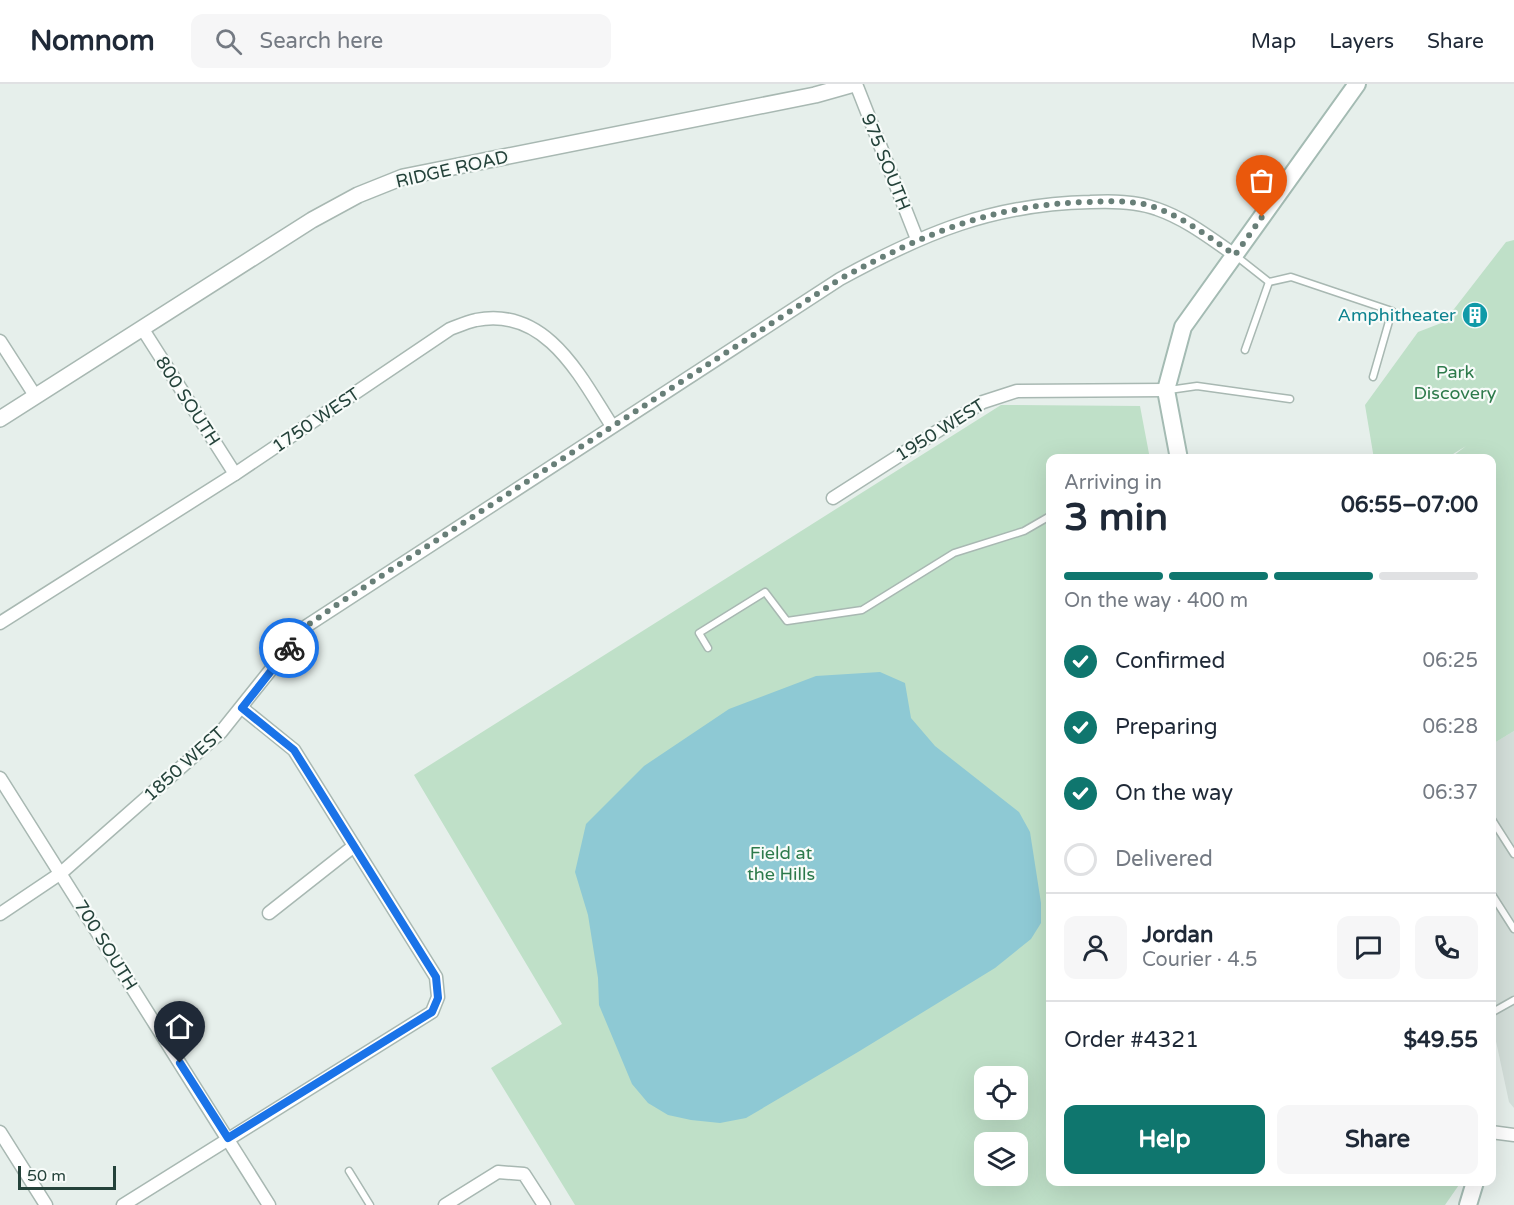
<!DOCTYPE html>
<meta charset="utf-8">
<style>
body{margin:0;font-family:"Varela Round",sans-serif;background:#f6f6f7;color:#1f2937;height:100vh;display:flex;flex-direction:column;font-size:22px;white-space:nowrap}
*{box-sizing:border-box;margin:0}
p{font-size:20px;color:#747a83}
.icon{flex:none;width:33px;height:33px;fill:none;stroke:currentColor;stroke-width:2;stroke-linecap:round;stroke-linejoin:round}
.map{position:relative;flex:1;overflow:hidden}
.sheet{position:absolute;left:1046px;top:370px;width:450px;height:732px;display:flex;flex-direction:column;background:#fff;border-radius:12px;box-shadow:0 6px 24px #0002}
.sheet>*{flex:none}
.buttons{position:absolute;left:974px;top:982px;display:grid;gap:12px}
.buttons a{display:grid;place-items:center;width:54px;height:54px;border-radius:12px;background:#fff;box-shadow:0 6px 24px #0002;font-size:30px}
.scale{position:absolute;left:18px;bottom:15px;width:98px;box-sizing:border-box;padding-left:6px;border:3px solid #24423a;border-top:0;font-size:16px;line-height:21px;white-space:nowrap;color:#24423a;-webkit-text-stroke:4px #f7fbf9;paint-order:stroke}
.pin{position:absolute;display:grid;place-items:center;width:51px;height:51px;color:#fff;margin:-62px -26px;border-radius:50% 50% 50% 0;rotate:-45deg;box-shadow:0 0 6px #0007}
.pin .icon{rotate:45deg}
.courier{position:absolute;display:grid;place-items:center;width:60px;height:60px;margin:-30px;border:4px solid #1a73e8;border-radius:50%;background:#fff;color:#222;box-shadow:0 2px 8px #0007}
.overview em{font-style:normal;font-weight:700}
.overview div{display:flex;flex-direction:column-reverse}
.overview{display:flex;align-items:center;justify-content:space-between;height:102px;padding:0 18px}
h1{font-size:39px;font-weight:700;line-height:45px}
.bar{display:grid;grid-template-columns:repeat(4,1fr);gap:9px 6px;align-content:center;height:72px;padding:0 18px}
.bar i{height:8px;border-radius:4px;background:#e0e1e3}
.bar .current{background:#0f766e}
.bar p{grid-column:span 4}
.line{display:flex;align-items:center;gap:15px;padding:0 18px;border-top:2px solid #e0e1e3}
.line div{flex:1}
.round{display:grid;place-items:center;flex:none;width:63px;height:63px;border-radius:12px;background:#f6f6f7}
ol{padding:0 18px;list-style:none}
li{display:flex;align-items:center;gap:18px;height:66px}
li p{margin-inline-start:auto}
li .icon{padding:6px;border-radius:50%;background:#0f766e;color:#fff;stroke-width:4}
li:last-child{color:#747a83}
li i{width:33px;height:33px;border:3px solid #e0e1e3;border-radius:50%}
.primary-button{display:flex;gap:12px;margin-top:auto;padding:12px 18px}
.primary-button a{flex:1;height:69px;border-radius:12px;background:#0f766e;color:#fff;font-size:24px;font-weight:700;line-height:69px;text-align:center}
.primary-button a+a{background:#f6f6f7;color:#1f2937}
header{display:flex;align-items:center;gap:36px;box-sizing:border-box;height:84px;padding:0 30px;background:#fff;border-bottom:2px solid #e0e1e3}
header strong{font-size:28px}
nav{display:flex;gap:33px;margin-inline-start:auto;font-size:21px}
.search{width:420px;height:54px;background:#f6f6f7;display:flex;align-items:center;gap:15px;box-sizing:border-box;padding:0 21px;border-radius:12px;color:#747a83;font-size:22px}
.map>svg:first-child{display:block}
.built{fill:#d4dfda}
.green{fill:#bfe0c8;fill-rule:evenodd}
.water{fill:#8ec9d4}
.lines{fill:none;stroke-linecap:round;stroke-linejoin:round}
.service-casing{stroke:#a8b8b2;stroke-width:9}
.minor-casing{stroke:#a8b8b2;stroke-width:15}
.tertiary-casing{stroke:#a8b8b2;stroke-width:18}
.secondary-casing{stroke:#a4bbb3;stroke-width:20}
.service{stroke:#fff;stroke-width:6}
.minor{stroke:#fff;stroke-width:12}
.tertiary{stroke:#fff;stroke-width:15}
.secondary{stroke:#fff;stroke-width:16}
.done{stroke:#687f78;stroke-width:6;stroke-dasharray:0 10.8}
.route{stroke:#1a73e8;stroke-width:8}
.labels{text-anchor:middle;stroke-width:4.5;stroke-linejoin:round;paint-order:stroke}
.street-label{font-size:18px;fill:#24423a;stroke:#f7fbf9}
.culture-label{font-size:18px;fill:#0d838f;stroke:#f7fbf9;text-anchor:end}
.park-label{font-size:18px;fill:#2d7a4b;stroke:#f7fbf9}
</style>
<header>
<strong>Nomnom</strong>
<div class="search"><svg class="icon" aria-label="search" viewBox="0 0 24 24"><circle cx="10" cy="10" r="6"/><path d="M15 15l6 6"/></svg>Search here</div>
<nav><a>Map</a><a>Layers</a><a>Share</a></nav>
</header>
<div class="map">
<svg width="1514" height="1121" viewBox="0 0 1514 1121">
<rect width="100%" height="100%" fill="#e6efeb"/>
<!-- built -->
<path class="built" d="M 1514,647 L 1514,1024 L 1509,1018 L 1494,948 L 1491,942 L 1491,661 Z"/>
<!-- green -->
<g class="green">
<path d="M 1514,156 L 1514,647 L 1491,661 L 1491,375 L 1449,375 L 1466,362 L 1445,375 L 1374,375 L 1365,321 L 1418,248 L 1444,238 L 1506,158 Z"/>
<path d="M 1001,321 L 1140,322 L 1150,375 L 1050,375 L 1050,1098 L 1461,1098 L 1445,1121 L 575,1121 L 491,984 L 562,940 L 414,691 ZM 984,993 L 1017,993 L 1017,1026 L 984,1026 ZM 984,1059 L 1017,1059 L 1017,1092 L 984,1092 Z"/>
</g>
<!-- water -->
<path class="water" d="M 880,588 L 905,599 L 911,634 L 935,662 L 1019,728 L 1030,748 L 1041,819 L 1041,839 L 1031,855 L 995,884 L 858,968 L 746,1034 L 720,1039 L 691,1036 L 668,1031 L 648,1019 L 632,1000 L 599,921 L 598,894 L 588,831 L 575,788 L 586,740 L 644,682 L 729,625 L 816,592 Z"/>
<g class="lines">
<!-- service casing -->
<g class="service-casing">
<g id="service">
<path d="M 1236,172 L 1269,198 L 1291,193 L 1392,227 L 1373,293"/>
<path d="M 1245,266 L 1269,198"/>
<path d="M 1169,306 L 1197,302 L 1290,315"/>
<path d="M 708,564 L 699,549 L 765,508 L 787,537 L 862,526 L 954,469 L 1024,447 L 1050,432"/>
<path d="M 1491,734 L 1514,770"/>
<path d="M 1491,809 L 1514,845"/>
<path d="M 1491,929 L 1514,916"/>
<path d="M 349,1087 L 370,1121"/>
</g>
</g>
<!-- minor casing -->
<g class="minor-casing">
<g id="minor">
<path d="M 856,0 L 917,155"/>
<path d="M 142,244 L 235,390"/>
<path d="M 0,257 L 36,313"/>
<path d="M 833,414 L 983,318 L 1017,307 L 1166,306"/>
<path d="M 0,539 L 235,390 L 450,245 C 458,242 467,238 476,236 C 547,222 581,294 612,342"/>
<path d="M 0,694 L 269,1121"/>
<path d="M 269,829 L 354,762"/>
<path d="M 0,830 L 61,789 L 221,648 L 305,543 L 840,195 C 924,149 993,120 1090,118 C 1112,117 1136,117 1157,125 C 1186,135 1210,154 1235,171"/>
<path d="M 0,1048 L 46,1121"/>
<path d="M 1491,1048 L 1514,1051"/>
<path d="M 123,1121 L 432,928 L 438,913 L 436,893 L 294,666 L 242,624"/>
<path d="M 445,1121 L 498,1088 L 524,1090 L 544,1121"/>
</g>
</g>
<!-- tertiary casing -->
<g class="tertiary-casing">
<path id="tertiary" d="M 0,335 L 312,136 L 358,111 L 403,93 L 815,11 L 854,0"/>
</g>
<!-- secondary casing -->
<g class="secondary-casing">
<g id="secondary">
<path d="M 1179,375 L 1166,306 L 1183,243 L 1357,0"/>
<path d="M 1468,1121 L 1475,1098"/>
</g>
</g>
<!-- service -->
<use href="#service" class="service"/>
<!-- minor -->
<use href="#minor" class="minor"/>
<!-- tertiary -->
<use href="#tertiary" class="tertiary"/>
<!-- secondary -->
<use href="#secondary" class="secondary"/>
</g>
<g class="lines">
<!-- done -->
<path class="done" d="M 289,564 L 305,543 L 338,520 L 840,195 C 924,150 993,120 1090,118 C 1112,117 1136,116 1157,124 C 1186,135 1210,154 1235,171 L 1262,133"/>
<!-- route -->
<path class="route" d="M 180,979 L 228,1054 L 432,928 L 438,914 L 436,893 L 294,666 L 242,624 L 289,564"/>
</g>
<!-- icons -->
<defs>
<g id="building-disc" transform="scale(1.35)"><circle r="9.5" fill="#0f9aa8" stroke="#f7fbf9"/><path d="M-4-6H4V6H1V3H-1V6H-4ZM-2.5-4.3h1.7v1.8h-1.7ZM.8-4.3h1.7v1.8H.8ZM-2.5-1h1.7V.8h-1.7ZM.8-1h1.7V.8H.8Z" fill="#fff"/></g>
</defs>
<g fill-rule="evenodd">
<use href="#building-disc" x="1475" y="231"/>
</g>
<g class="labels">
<!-- street labels -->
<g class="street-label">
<text transform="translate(886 78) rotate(68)" y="6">975 SOUTH</text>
<text transform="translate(452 85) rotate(-13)" y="6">RIDGE ROAD</text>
<text transform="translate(188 317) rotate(57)" y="6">800 SOUTH</text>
<text transform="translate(316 336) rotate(-34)" y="6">1750 WEST</text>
<text transform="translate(940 346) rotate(-32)" y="6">1950 WEST</text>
<text transform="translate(184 680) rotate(-42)" y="6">1850 WEST</text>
<text transform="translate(106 861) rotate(58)" y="6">700 SOUTH</text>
</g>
<!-- culture labels -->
<g class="culture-label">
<text x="1456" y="237">Amphitheater</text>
</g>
<!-- park labels -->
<g class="park-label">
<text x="1455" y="294">Park<tspan x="1455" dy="21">Discovery</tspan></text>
<text x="781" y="775">Field at<tspan x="781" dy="21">the Hills</tspan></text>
</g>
</g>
</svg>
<div class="buttons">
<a><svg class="icon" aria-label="locate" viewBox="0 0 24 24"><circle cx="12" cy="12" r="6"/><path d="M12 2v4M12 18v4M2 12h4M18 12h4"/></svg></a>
<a><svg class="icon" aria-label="layers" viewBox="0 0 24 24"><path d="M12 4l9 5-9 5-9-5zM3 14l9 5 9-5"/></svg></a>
</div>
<div class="scale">50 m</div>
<div class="pin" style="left:1262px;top:133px;background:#ea580c"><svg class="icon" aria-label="bag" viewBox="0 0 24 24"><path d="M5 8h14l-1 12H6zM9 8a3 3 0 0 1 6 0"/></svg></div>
<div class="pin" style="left:180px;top:979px;background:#1f2937"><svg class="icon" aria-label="home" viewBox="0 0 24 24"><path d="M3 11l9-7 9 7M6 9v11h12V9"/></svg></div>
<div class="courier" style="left:289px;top:564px"><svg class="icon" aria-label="bike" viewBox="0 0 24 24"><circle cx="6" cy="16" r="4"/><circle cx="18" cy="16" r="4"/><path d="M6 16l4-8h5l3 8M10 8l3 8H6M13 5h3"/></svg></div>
<section class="sheet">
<div class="overview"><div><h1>3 min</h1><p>Arriving in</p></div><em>06:55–07:00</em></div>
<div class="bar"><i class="current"></i><i class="current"></i><i class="current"></i><i></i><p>On the way · 400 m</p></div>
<ol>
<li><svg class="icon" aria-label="check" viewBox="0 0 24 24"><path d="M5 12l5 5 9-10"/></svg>Confirmed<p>06:25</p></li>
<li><svg class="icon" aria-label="check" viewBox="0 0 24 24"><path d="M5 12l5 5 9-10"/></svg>Preparing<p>06:28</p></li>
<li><svg class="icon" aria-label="check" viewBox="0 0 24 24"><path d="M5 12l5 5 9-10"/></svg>On the way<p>06:37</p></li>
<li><i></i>Delivered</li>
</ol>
<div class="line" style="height:108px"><a class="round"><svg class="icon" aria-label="person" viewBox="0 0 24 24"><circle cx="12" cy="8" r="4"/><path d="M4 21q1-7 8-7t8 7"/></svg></a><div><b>Jordan</b><p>Courier · 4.5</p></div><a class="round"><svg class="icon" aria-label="chat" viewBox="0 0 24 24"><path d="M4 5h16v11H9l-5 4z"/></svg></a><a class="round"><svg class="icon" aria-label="phone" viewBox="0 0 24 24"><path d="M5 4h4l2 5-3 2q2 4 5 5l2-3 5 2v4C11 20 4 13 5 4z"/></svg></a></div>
<div class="line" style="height:78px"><div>Order #4321</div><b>$49.55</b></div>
<div class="primary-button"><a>Help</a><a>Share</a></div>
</section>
</div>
